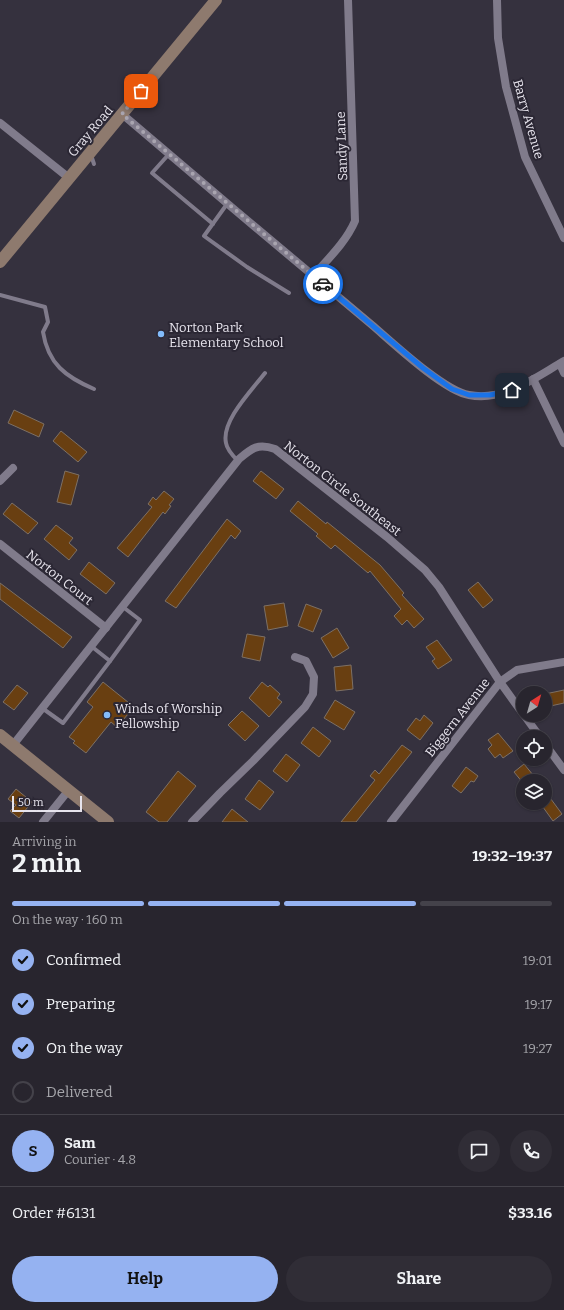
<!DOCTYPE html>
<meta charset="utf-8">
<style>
body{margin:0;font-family:Bitter,serif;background:#302d36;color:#f1f3f6;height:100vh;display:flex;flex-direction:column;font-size:15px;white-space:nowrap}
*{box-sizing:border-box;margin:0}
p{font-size:13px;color:#a5a5aa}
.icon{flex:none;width:22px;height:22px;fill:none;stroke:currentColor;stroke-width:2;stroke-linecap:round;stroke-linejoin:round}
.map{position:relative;height:822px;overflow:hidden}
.side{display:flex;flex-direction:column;background:#28252e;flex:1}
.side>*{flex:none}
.needle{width:26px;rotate:37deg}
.fabs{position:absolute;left:516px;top:686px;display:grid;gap:8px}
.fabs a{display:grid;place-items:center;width:36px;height:36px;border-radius:50%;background:#28252e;box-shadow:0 1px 3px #0004,0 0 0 1px #44424a;font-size:20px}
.scale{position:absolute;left:12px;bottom:10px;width:70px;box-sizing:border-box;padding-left:4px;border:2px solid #e7e4ed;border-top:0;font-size:11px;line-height:14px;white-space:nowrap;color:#e7e4ed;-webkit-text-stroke:3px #2b2734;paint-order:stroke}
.pin{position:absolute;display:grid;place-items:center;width:34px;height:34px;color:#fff;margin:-17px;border-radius:8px;box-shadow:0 2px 6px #0006}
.courier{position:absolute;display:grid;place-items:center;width:40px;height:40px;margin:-20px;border:3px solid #1a73e8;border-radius:50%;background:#fff;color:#222;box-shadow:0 1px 5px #0007}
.overview em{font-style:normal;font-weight:700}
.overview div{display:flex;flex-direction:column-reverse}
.overview{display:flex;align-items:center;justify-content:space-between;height:68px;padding:0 12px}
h1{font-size:26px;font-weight:700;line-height:30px}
.bar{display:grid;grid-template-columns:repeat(4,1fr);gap:6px 4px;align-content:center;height:48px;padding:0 12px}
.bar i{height:5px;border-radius:3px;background:#44424a}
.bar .on{background:#95b2f1}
.bar p{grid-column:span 4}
.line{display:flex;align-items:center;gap:10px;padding:0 12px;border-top:1px solid #44424a}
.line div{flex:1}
.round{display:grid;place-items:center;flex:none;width:42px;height:42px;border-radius:21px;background:#302d36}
ol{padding:0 12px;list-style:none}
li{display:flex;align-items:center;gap:12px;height:44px}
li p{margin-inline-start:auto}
li .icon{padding:4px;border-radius:50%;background:#95b2f1;color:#111;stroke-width:4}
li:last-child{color:#a5a5aa}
li i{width:22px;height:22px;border:2px solid #44424a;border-radius:50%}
.primary-button{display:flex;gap:8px;margin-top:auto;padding:8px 12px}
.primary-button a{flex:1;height:46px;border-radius:24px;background:#95b2f1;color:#111;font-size:16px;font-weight:700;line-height:46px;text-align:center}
.primary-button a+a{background:#302d36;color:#f1f3f6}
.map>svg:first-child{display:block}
.building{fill:#693f11;stroke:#7d7065}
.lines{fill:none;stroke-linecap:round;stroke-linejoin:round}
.lane{stroke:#807b8b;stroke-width:4}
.street{stroke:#807b8b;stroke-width:8}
.secondary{stroke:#8e7a6e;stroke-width:12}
.done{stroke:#a9a5b0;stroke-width:4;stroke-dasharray:0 7.2}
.route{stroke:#1a73e8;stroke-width:5}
.poi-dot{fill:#83bcfb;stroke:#2b2734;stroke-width:1.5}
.labels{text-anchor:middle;stroke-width:4;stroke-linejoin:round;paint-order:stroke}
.street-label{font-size:13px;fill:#e7e4ed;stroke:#2b2734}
.poi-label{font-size:13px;fill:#e7e4ed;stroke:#2b2734;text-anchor:start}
</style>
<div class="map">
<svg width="564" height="822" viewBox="0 0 564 822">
<rect width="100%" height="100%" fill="#35313e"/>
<!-- building -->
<g class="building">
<path d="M 14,410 L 44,424 L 39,437 L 8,423 Z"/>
<path d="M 61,431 L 87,452 L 78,462 L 53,441 Z"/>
<path d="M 65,471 L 79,475 L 71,505 L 57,502 Z"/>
<path d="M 261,471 L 284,489 L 276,499 L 253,481 Z"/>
<path d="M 164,491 L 174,499 L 169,505 L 171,506 L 165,514 L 163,512 L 128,557 L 117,548 L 152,507 L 148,504 L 153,497 L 156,500 Z"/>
<path d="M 298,501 L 326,524 L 327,522 L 380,565 L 404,593 L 402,595 L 424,619 L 414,628 L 407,620 L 402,625 L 394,616 L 401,609 L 370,571 L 368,573 L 335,545 L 331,549 L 316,536 L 318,534 L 290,511 Z"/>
<path d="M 12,503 L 38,523 L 28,534 L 3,514 Z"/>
<path d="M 227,519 L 241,531 L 235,539 L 231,535 L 176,608 L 165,601 Z"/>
<path d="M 56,525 L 73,538 L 69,543 L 77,550 L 69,560 L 44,539 Z"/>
<path d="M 89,562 L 115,583 L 106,594 L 80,574 Z"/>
<path d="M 478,582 L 493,600 L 483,608 L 468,590 Z"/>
<path d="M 0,583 L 72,637 L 63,648 L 0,599 Z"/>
<path d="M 284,603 L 288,626 L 268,630 L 264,606 Z"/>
<path d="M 306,604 L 322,610 L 313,632 L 298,626 Z"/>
<path d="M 337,628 L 349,648 L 333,658 L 321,638 Z"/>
<path d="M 247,634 L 265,637 L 260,661 L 242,657 Z"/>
<path d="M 437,640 L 452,660 L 438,669 L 432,661 L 435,659 L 426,647 Z"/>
<path d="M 351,665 L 353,689 L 336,691 L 334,667 Z"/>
<path d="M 103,682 L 134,707 L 117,727 L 111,722 L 86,753 L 73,743 L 75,741 L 69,737 L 93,707 L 87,702 Z"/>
<path d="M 262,682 L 268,687 L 270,685 L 280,694 L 277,698 L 282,702 L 269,717 L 249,698 Z"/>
<path d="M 17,685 L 28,693 L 14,710 L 3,702 Z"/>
<path d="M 564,690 L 564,703 L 546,707 L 545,694 Z"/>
<path d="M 335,700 L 355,712 L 344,730 L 324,718 Z"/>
<path d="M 242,711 L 259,726 L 245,741 L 228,725 Z"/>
<path d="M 424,715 L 433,723 L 420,740 L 407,730 L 416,718 L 420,721 Z"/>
<path d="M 313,727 L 331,741 L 319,757 L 301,743 Z"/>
<path d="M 498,733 L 513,751 L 503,758 L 500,754 L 495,758 L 488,749 L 492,745 L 488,740 Z"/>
<path d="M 402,745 L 412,752 L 356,822 L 341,822 L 375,780 L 370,776 L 375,770 L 379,774 Z"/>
<path d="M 286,754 L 300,765 L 287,782 L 273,771 Z"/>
<path d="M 524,764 L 538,781 L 523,780 L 523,783 L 514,772 Z"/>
<path d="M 466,767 L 478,776 L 474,782 L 471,781 L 461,793 L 452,786 Z"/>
<path d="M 178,771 L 196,786 L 167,822 L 159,822 L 146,812 Z"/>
<path d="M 259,780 L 274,792 L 260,810 L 245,799 Z"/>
<path d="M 16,789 L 32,802 L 19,818 L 10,811 L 16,805 L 8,799 Z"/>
<path d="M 545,791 L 562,814 L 553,821 L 540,803 L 545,803 Z"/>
<path d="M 232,809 L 248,822 L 222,822 Z"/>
</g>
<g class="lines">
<!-- lane -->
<g class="lane">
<path d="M 169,154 L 152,173 L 213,224"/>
<path d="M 91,155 L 94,164"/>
<path d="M 227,204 L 204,236 L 247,267 L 289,293"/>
<path d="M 0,295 L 45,307 L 48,322 L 43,332 C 48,364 66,377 94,389"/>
<path d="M 238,461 C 233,456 227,450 226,443 C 221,421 252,390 265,373"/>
<path d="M 110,661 L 140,620 L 123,607"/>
<path d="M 42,708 L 63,723 L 110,661 L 91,646"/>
</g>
<!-- street -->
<g class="street">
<path d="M 497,0 L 498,38 L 506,87 L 515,120 L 525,157 L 564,238"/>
<path d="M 122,114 C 205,185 288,255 372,325 C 393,343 444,391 469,395 C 504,402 536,377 564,361"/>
<path d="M 0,123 L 69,178"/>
<path d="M 313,276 C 328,259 346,242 355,221 L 348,0"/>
<path d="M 560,364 L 564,373"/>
<path d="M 533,379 L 564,443"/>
<path d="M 0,481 L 13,468"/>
<path d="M 0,544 L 106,628"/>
<path d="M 524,715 L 540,737"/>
<path d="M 545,744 L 564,770"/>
<path d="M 13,745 L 239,459 C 252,448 258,443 275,449 L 387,537 L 425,570 L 439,587 L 500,682 L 523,714"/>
<path d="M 43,822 L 68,791"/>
<path d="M 192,822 L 220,793 L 253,761 L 305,707 L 313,694 L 314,677 L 306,661 L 295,657"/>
<path d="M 391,822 L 500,682 L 517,670 L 564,662"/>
</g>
<!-- secondary -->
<g class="secondary">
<path d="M 0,262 L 216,0"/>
<path d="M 0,735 L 108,822"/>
</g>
</g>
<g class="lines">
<!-- done -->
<path class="done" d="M 141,91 L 122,114 L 323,284"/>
<!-- route -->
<path class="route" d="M 323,284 L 423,368 L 452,389 L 469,395 L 490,395 L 512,390"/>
</g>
<!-- markers -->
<g class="poi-dot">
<circle cx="161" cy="334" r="4"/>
<circle cx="107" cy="715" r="4"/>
</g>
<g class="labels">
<!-- street labels -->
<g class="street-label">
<text transform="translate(529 119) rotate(74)" y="5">Barry Avenue</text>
<text transform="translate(90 131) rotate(-50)" y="5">Gray Road</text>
<text transform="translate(341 146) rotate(-92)" y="5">Sandy Lane</text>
<text transform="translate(343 488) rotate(38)" y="5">Norton Circle Southeast</text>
<text transform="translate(60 577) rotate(38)" y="5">Norton Court</text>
<text transform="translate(457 717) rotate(-52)" y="5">Biggern Avenue</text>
</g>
<!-- poi labels -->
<g class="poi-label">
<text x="169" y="332">Norton Park<tspan x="169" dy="15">Elementary School</tspan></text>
<text x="115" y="713">Winds of Worship<tspan x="115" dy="15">Fellowship</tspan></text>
</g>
</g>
</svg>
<div class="fabs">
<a><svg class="needle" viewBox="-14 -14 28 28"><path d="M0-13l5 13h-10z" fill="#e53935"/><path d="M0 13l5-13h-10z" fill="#a5a5aa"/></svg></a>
<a><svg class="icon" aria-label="locate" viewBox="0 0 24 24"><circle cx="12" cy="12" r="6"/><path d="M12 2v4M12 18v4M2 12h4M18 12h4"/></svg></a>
<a><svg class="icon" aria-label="layers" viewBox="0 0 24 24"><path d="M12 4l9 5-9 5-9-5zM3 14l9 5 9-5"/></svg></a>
</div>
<div class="scale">50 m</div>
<div class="pin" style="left:141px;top:91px;background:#ea580c"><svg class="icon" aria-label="bag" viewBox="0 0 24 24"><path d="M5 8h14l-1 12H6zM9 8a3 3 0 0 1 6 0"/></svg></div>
<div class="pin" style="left:512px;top:390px;background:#1f2937"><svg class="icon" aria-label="home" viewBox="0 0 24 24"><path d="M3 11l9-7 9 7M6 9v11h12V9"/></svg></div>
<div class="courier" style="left:323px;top:284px"><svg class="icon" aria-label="car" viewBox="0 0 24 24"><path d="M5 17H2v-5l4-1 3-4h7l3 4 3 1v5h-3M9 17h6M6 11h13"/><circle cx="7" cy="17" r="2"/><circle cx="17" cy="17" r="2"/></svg></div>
</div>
<section class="side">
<div class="overview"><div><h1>2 min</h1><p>Arriving in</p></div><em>19:32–19:37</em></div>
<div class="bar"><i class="on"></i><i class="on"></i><i class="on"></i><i></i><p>On the way · 160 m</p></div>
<ol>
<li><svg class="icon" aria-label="check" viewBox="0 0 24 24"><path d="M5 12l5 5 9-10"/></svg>Confirmed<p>19:01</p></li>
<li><svg class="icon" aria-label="check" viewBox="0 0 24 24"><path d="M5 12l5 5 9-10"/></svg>Preparing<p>19:17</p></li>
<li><svg class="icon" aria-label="check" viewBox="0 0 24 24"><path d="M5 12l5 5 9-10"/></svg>On the way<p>19:27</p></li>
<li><i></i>Delivered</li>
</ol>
<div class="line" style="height:72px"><b class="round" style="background:#95b2f1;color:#111">S</b><div><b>Sam</b><p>Courier · 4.8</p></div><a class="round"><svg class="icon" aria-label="chat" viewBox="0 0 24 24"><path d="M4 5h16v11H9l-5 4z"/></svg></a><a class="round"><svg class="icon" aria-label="phone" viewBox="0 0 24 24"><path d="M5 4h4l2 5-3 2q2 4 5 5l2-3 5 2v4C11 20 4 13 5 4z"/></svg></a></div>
<div class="line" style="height:52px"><div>Order #6131</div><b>$33.16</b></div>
<div class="primary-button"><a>Help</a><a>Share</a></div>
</section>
